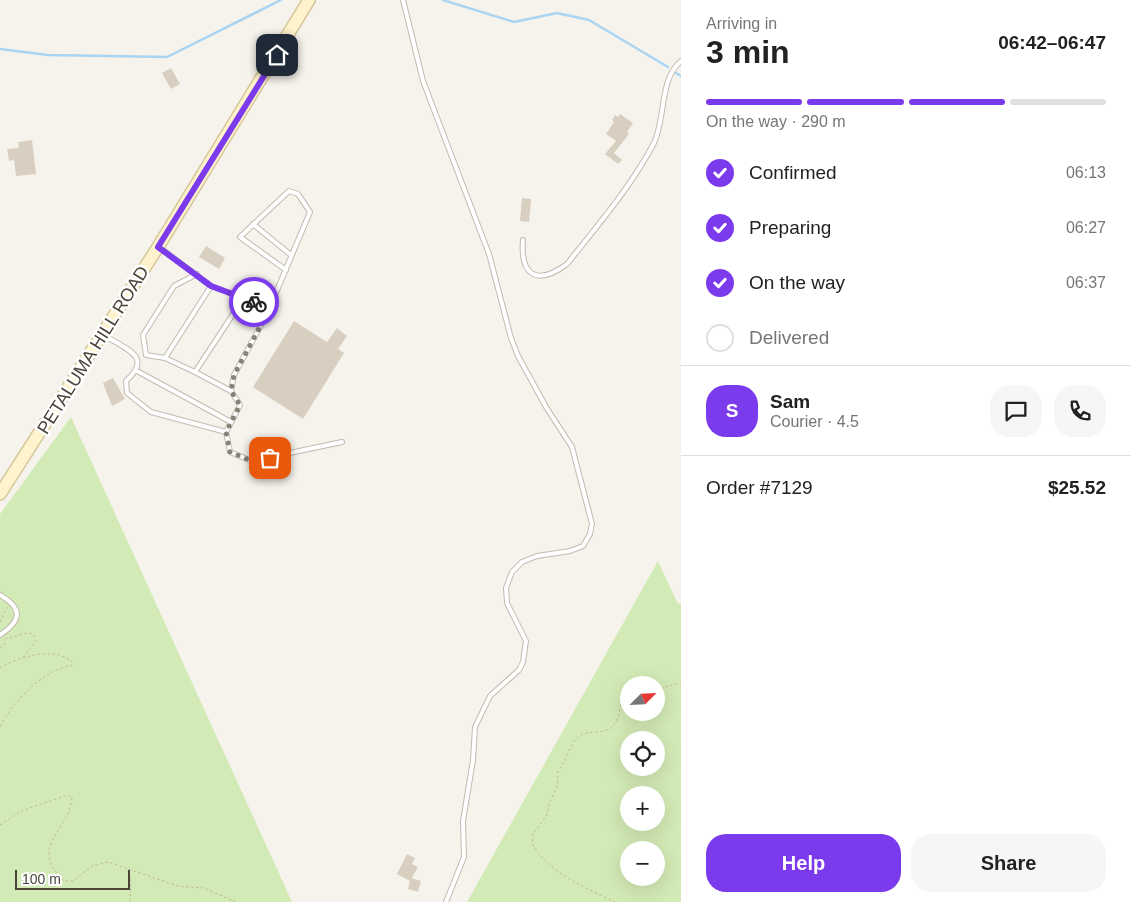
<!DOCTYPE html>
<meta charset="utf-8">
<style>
body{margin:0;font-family:Helvetica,sans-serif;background:#f6f6f6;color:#222;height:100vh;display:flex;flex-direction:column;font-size:19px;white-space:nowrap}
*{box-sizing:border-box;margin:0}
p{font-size:16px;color:#767676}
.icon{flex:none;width:28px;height:28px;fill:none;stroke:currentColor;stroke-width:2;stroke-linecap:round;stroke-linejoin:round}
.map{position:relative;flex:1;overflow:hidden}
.side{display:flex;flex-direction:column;background:#fff;width:450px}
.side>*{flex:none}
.needle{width:32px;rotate:66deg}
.tools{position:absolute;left:620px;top:676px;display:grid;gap:10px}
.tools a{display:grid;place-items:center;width:45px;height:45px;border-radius:50%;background:#fff;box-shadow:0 5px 20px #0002;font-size:25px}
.scale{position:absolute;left:15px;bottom:12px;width:115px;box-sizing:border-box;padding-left:5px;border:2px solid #4b4439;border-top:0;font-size:14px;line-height:18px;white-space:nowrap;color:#4b4439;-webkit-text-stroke:4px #fff;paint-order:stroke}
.pin{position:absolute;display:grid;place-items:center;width:42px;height:42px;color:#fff;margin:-21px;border-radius:10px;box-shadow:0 2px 8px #0006}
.courier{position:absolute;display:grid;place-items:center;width:50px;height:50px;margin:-25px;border:4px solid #7c3aed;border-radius:50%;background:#fff;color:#222;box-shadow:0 1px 6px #0007}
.headline em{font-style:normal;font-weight:800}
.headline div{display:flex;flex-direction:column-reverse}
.headline{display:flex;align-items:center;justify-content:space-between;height:85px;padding:0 25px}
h1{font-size:32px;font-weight:800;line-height:38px}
.bar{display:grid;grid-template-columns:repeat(4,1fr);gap:8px 5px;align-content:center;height:60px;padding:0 25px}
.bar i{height:6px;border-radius:4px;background:#e0e0e0}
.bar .selected{background:#7c3aed}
.bar p{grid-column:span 4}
.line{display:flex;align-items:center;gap:12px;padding:0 25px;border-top:1px solid #e0e0e0}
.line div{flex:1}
.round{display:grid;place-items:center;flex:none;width:52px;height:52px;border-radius:20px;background:#f6f6f6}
ol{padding:0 25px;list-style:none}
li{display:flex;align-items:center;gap:15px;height:55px}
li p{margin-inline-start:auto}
li .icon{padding:5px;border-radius:50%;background:#7c3aed;color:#fff;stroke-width:4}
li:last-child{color:#767676}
li i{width:28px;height:28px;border:2px solid #e0e0e0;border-radius:50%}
.action{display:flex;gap:10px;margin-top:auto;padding:10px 25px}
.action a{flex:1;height:58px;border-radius:20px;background:#7c3aed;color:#fff;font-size:20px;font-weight:800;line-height:58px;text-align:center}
.action a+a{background:#f6f6f6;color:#222}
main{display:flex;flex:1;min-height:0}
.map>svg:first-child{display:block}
.green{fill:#d2eab5;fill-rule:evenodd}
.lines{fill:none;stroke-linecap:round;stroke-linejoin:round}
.stream{stroke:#a9d4f2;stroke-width:2.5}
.building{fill:#d8cfc1}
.service-casing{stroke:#c2bbae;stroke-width:6}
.secondary-casing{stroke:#d6c79b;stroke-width:14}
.path{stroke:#c4b79f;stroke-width:1;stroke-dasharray:2.5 2.5;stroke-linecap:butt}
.service{stroke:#fff;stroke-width:4}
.secondary{stroke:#fff3cd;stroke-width:11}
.done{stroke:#878178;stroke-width:5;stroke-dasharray:0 9}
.route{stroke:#7c3aed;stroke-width:6}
.labels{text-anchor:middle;stroke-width:5;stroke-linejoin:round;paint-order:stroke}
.street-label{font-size:18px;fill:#4b4439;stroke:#fff}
</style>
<main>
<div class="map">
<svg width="681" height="902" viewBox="0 0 681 902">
<rect width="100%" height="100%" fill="#f6f3ec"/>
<!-- green -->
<g class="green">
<path d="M 71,417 L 292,902 L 0,902 L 0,514 Z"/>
<path d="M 658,561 L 678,604 L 681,603 L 681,902 L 467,902 ZM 629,685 L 656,685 L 656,712 L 629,712 ZM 629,740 L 656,740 L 656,768 L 629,768 ZM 629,795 L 656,795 L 656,822 L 629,822 ZM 629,850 L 656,850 L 656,878 L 629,878 Z"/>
</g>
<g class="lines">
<!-- stream -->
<g class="stream">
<path d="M 443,0 L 514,22 L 557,13 L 589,20 L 668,67"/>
<path d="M 0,49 L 48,55 L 167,57 L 281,0"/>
<path d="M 676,73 L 681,76"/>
</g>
</g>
<!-- building -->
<g class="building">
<path d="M 171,68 L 180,84 L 171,89 L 162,73 Z"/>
<path d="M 620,114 L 633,123 L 627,132 L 629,134 L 614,153 L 622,160 L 618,164 L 605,154 L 616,141 L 606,134 L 614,122 L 612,120 L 615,115 L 618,117 Z"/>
<path d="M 32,140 L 36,174 L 16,176 L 14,160 L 9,161 L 7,149 L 19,148 L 18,142 Z"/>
<path d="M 522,198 L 531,199 L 529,222 L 520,221 Z"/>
<path d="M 206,246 L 225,258 L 219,269 L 199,257 Z"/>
<path d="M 294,321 L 327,342 L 337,328 L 347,336 L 338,349 L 344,353 L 303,419 L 253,387 Z"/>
<path d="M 113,378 L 125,399 L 112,406 L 103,383 Z"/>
<path d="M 407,854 L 415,858 L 412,864 L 418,867 L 412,878 L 421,881 L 418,892 L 408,889 L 410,881 L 397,874 Z"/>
</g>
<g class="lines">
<!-- service casing -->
<g class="service-casing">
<g id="service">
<path d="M 403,0 L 423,81 L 489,254 L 511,338 L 518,356 L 546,407 L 572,447 L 592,524 L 590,534 L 583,546 L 570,551 L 537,556 L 522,562 L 512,572 L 506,588 L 507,603 L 526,641 L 523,662 L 519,670 L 490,696 L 475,727 L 473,760 L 463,821 L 464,857 L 446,902"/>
<path d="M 253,224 L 291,255"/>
<path d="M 523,240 C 520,276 537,286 567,264 C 597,226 631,187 654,143 C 666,118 659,79 681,61"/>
<path d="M 211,286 L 165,358 L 195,372 L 243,299"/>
<path d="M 267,314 L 310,212 L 298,194 L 289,191 L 240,237 L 286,270"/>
<path d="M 104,335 C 125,349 154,356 126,381 L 127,393 L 151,412 L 226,432 L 240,405 L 231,391 L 234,375 L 267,314 L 259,304 L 211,286 L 159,247"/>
<path d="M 165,358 L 146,355 L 143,335 L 174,286 L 197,274"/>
<path d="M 137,371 L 231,422"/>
<path d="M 195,372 L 231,391"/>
<path d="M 226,432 L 230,452 L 252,461 L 342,442"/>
<path d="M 0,595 C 24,609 21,621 0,635"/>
</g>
</g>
<!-- secondary casing -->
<g class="secondary-casing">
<path id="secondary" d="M 0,494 L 158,247 L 309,0"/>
</g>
<!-- path -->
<g class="path">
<path d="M 0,622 L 7,607"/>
<path d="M 5,639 L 27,633 L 33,634 L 36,641 L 23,658"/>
<path d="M 0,648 L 5,644 L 5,640"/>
<path d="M 0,668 C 17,657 57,645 73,663 L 71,666 C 45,668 9,705 0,728"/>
<path d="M 656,690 L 681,682"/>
<path d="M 0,825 L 21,811 L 68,795 L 72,797 C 70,832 27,844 64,881 L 73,881 L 92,866 L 108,862 L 178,886 L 204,888 L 236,902"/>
<path d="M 128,869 L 131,882 L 130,902"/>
<path d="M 615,902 C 586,888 547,872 532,843 L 533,834 L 547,815 L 549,804 L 557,787 L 558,771 C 566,762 568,747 577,738 C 586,728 604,736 613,726 C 621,717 620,700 625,689 L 629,688"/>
</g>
<!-- service -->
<use href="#service" class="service"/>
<!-- secondary -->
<use href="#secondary" class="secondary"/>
</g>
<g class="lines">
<!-- done -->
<path class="done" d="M 254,302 L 259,304 L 267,314 L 234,375 L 231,391 L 240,405 L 226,432 L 230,452 L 252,461 L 270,458"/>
<!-- route -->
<path class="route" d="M 254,302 L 211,286 L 158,247 L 277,55"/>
</g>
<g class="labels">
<!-- street labels -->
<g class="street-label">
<text transform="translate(93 350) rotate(-58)" y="6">PETALUMA HILL ROAD</text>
</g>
</g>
</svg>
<div class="tools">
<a><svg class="needle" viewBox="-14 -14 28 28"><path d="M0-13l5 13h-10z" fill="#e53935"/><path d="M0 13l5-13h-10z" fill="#767676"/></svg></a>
<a><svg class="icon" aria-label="locate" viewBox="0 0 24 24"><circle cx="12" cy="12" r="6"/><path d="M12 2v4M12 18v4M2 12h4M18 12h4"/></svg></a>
<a>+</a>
<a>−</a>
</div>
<div class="scale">100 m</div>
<div class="pin" style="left:270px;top:458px;background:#ea580c"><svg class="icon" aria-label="bag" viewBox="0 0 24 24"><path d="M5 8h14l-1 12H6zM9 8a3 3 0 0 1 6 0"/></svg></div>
<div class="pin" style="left:277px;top:55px;background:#1f2937"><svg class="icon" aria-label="home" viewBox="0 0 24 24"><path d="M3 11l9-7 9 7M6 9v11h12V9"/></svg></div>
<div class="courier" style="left:254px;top:302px"><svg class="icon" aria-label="bike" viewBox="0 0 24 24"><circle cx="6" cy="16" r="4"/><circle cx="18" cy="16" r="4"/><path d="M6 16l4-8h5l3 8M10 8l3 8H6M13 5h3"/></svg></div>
</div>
<section class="side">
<div class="headline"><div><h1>3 min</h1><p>Arriving in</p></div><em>06:42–06:47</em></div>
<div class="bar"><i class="selected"></i><i class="selected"></i><i class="selected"></i><i></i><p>On the way · 290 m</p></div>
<ol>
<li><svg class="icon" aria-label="check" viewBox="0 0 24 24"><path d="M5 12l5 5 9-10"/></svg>Confirmed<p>06:13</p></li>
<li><svg class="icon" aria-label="check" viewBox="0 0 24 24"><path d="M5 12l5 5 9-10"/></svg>Preparing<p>06:27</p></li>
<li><svg class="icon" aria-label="check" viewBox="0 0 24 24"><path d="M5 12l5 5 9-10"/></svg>On the way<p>06:37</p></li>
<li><i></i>Delivered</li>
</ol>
<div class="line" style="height:90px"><b class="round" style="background:#7c3aed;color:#fff">S</b><div><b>Sam</b><p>Courier · 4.5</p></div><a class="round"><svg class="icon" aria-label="chat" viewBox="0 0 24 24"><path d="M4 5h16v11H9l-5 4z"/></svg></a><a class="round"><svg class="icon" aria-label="phone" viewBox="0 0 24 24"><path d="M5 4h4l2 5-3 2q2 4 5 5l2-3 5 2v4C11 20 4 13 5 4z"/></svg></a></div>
<div class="line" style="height:65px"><div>Order #7129</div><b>$25.52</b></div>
<div class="action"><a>Help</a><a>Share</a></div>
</section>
</main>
